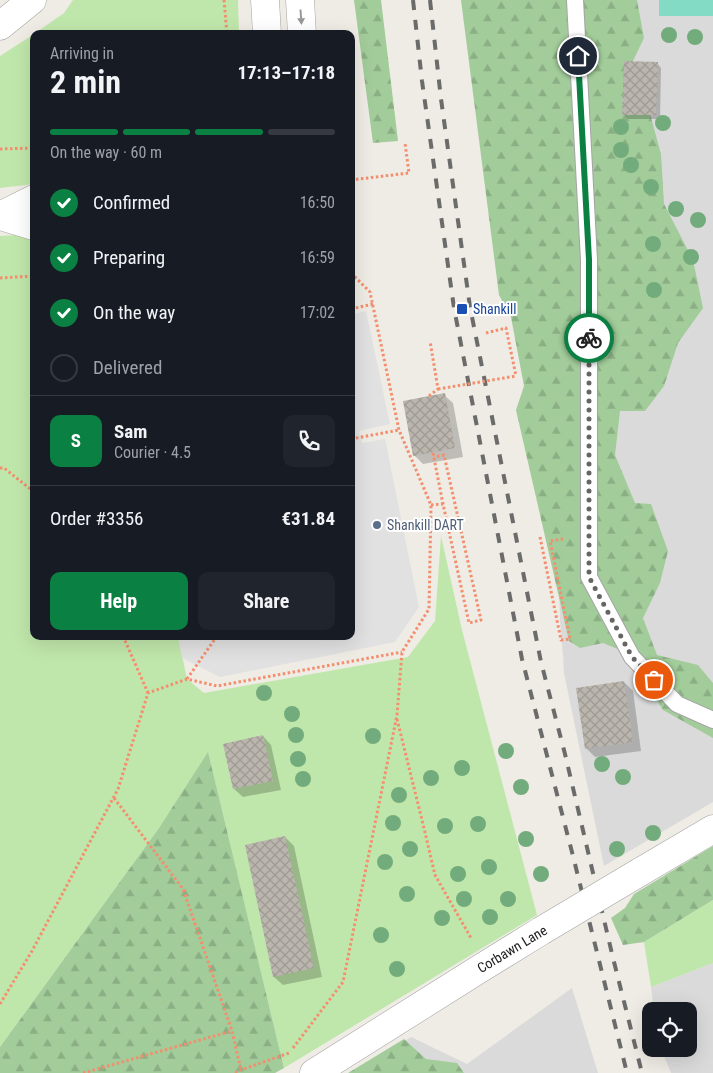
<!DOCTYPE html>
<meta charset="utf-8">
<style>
body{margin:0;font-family:"Roboto Condensed",sans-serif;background:#20242c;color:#f1f3f6;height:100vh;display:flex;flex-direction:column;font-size:19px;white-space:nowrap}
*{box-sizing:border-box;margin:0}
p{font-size:16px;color:#9ea1a6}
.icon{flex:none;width:28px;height:28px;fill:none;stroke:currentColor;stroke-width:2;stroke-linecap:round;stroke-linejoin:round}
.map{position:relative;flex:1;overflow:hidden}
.panel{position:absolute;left:30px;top:30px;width:325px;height:610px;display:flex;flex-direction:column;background:#171b24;border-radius:10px;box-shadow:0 5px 20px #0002}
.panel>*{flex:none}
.fabs{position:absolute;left:642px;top:1002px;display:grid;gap:10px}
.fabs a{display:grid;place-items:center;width:55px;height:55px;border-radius:10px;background:#171b24;box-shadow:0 5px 20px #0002;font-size:25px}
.pin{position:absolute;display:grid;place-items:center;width:42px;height:42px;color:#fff;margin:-21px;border:2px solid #fff;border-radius:50%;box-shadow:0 1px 5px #0007}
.courier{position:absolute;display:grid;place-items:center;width:50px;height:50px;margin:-25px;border:4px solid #0b8043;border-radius:50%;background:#fff;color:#222;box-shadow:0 1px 6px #0007}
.headline em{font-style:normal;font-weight:700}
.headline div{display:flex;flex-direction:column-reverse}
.headline{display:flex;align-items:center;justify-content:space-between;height:85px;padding:0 20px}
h1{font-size:32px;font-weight:700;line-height:38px}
.bar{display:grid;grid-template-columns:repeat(4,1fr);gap:8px 5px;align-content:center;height:60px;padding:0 20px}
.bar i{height:6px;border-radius:4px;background:#363941}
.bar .current{background:#0b8043}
.bar p{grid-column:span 4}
.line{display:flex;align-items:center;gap:12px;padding:0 20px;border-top:1px solid #363941}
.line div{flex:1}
.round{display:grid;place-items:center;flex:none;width:52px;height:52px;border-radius:10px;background:#20242c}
ol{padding:0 20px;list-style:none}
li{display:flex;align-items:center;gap:15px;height:55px}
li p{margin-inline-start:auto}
li .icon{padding:5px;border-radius:50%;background:#0b8043;color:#fff;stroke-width:4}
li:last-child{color:#9ea1a6}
li i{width:28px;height:28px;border:2px solid #363941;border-radius:50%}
.primary-button{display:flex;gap:10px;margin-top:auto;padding:10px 20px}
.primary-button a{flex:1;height:58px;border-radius:10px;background:#0b8043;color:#fff;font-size:20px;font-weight:700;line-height:58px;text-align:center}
.primary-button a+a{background:#20242c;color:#f1f3f6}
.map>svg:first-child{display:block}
.residential{fill:#dbdada}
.grass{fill:#c0e7ab}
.forest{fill:url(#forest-firs)}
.pitch{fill:#84dbc5}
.parking{fill:#e1e1e1}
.shadow{fill:#0003}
.building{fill:url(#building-cross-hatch)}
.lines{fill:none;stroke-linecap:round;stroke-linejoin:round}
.service-casing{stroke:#a4a4a4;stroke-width:18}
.minor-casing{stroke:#a4a4a4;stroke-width:29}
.tertiary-casing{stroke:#a4a4a4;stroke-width:29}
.path{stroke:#f48e6e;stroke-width:3;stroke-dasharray:2.5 2.5;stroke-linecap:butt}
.service{stroke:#fff;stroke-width:16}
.minor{stroke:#fff;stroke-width:28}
.tertiary{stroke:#fff;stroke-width:28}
.rail{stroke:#6b6b6b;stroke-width:4;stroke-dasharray:10 10;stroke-linecap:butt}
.tertiary-bridge-casing{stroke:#a4a4a4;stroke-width:29;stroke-linecap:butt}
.path-bridge{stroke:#f48e6e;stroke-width:3;stroke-dasharray:2.5 2.5;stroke-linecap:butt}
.tertiary-bridge{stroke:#fff;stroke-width:28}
.tree{fill:#73ac7c}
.oneway{fill:#999}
.done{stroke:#666563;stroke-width:5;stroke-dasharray:0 9}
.route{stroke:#0b8043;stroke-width:6}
.transit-dot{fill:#1a4fb4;stroke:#fff;stroke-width:2}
.service-dot{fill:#5c6f8a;stroke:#fff;stroke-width:2}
.labels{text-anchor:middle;stroke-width:4;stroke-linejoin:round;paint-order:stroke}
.transit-label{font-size:14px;fill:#164399;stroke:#fff;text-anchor:start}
.service-label{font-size:14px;fill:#4e5e75;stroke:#fff;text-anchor:start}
.street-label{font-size:14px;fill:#1d1d1d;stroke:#fff}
</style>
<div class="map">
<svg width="713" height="1073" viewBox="0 0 713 1073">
<defs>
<pattern id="forest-firs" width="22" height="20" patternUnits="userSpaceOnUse" patternTransform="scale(1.25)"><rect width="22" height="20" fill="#a2cc9a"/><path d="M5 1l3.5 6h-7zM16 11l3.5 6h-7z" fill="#8baf84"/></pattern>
<pattern id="building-cross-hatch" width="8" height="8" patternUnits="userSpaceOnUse" patternTransform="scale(1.25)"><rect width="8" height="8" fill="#bab5ad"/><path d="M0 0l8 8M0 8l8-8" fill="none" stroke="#9f9b94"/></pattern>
</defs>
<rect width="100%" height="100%" fill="#eeece4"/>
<!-- residential -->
<g class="residential">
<path d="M 535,0 L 713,0 L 713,802 L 604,866 L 564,673 L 563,655 L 560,621 L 555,431 Z"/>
<path d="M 713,963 L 713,1073 L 671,1073 L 661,1049 L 689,1049 L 689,1011 L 654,1011 L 651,987 Z"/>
<path d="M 572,988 L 598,1073 L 353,1073 L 411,1037 L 467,1064 Z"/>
</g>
<!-- grass -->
<g class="grass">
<path d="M 73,0 L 238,0 L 239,34 L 34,34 L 64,13 Z"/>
<path d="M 34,34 L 34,184 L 0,188 L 0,56 Z"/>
<path d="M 34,234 L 34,636 L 178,636 L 187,679 L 204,693 L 408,657 L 435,621 L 441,536 L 462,630 L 537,915 L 284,1068 L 208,753 L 159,828 L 0,1047 L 0,236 Z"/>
<path d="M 713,900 L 713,963 L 651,987 L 644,942 Z"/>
</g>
<!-- forest -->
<g class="forest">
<path d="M 354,0 L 381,0 L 398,141 L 373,143 Z"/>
<path d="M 461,0 L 637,0 L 644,38 L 632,63 L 622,101 L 649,110 L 661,154 L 664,204 L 693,260 L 703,308 L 678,343 L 664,386 L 645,411 L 620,411 L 615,455 L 635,503 L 651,504 L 668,551 L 660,583 L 643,618 L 657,655 L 698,665 L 713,683 L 713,738 L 663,710 L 625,652 L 603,643 L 580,648 L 569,641 L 516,410 L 524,386 L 511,317 L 499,295 Z"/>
<path d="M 208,752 L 284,1068 L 275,1073 L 0,1073 L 0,1047 L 159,828 Z"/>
<path d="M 713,846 L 713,900 L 644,942 L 623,945 L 611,918 L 625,908 L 634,894 Z"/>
<path d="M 404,1039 L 426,1059 L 457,1063 L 464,1073 L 348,1073 Z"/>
</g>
<!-- pitch -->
<rect class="pitch" x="659" y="0" width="54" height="16"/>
<!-- parking -->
<path class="parking" d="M 366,311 L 390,424 L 359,431 L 362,443 L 385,439 L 419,607 L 395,642 L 220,677 L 182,658 L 178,636 L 351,636 L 351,315 Z"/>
<!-- shadow -->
<g class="shadow">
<path d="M 657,63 L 661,68 L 660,119 L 628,119 L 624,114 Z"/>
<path d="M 444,395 L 453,403 L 463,457 L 423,464 L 414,455 Z"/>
<path d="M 624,682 L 633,691 L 641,751 L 595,757 L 587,749 Z"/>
<path d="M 263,736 L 271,745 L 281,790 L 243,797 L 234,789 Z"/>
<path d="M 285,837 L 294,846 L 322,977 L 283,985 L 274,977 Z"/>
</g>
<!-- building -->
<g class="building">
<path d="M 624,61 L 658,62 L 656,115 L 622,115 Z"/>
<path d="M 445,393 L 455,448 L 413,456 L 403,401 Z"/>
<path d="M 624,681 L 633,742 L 585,749 L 576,688 Z"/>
<path d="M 263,735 L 273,781 L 233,789 L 223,744 Z"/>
<path d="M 285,836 L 314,968 L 273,977 L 245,845 Z"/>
</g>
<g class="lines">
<!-- service casing -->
<g class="service-casing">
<path id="service" d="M 575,0 L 589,260 L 589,577 L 632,657 L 677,704 L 713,720"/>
</g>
<!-- minor casing -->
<g class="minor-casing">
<g id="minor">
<path d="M 265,0 L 267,34"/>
<path d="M 300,0 L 302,34"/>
<path d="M 0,26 L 32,0"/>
<path d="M 0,216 L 34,199"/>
<path d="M 0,216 L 34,226"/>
</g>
</g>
<!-- tertiary casing -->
<g class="tertiary-casing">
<g id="tertiary">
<path d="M 640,872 L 713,829"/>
<path d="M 314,1073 L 481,968 L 541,931"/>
</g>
</g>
<!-- path -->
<g class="path">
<path d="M 224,0 L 227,34"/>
<path d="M 0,149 L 34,148"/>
<path d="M 351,180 L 409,173 L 405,143"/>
<path d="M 0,278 L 34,276"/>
<path d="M 351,309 L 373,304"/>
<path d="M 486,333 L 506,328 L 516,376"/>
<path d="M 429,396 L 438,389 L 430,341"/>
<path d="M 351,439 L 399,430"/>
<path d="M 433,453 L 443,504"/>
<path d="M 0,468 L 4,468 L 34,492"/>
<path d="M 431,505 L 443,504 L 469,623 L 481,620 L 444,455 L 434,457"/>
<path d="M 540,537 L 561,640 L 570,639 L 550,541 L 563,539"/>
<path d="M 123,636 L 148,693"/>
<path d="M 187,679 L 217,636"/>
<path d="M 397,719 L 423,824 L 435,875 L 471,938"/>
<path d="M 114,798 L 183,889 L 232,1031 L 241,1070"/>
<path d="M 0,1004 L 32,951 L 118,789 L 148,693 L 187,679 L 217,686 L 402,652"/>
<path d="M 293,1048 L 343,982 L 397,715 L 402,652 L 429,609 L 431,505 L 399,430 L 370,292 L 353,275 L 351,272"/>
<path d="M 83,1073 L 232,1031"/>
<path d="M 235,1073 L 241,1070 L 289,1053"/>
</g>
<!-- service -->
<use href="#service" class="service"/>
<!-- minor -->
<use href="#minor" class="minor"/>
<!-- tertiary -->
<use href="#tertiary" class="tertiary"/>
<!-- rail -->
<g class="rail">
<path d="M 413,0 L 422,81 L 454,308 L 522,659 L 573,856 L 627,1073"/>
<path d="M 430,0 L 441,99 L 470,307 L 541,662 L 565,754 L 613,958 L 642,1073"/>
</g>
<!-- tertiary-bridge casing -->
<g class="tertiary-bridge-casing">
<path id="tertiary-bridge" d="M 541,931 L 640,872"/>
</g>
<!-- path-bridge -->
<path class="path-bridge" d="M 438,389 L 516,376"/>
<!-- tertiary-bridge -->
<use href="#tertiary-bridge" class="tertiary-bridge"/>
</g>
<!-- trees -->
<g class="tree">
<circle cx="669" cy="35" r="8"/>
<circle cx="695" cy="37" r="8"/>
<circle cx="663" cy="123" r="8"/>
<circle cx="621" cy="127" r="8"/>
<circle cx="621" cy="150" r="8"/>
<circle cx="631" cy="165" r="8"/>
<circle cx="651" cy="187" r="8"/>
<circle cx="676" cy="209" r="8"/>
<circle cx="698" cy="220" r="8"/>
<circle cx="653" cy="244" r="8"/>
<circle cx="691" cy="257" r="8"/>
<circle cx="654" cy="290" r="8"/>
<circle cx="264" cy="693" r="8"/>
<circle cx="292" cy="714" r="8"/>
<circle cx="296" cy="735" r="8"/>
<circle cx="373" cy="736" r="8"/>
<circle cx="506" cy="751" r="8"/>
<circle cx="298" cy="759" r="8"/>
<circle cx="602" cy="764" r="8"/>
<circle cx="462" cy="768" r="8"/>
<circle cx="623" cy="777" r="8"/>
<circle cx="431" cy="778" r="8"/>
<circle cx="303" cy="779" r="8"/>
<circle cx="521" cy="787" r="8"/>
<circle cx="399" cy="795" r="8"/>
<circle cx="393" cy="823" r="8"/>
<circle cx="478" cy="824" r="8"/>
<circle cx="445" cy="826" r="8"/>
<circle cx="653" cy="833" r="8"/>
<circle cx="526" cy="839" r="8"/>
<circle cx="410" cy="849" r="8"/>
<circle cx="617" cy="849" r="8"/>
<circle cx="385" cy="862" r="8"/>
<circle cx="489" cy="867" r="8"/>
<circle cx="458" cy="874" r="8"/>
<circle cx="541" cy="874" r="8"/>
<circle cx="407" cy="894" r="8"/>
<circle cx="464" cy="899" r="8"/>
<circle cx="508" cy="899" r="8"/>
<circle cx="490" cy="917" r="8"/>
<circle cx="442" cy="918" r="8"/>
<circle cx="381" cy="935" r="8"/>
<circle cx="397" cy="969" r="8"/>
</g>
<!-- one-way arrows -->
<defs><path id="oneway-solid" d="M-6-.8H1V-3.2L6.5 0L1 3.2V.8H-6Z" transform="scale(1.25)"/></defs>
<use class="oneway" href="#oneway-solid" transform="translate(301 17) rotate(86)"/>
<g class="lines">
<!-- done -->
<path class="done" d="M 589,338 L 589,577 L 632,657 L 654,680"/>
<!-- route -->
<path class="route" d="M 578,56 L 589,260 L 589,338"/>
</g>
<!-- markers -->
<rect class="transit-dot" x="456" y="303" width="12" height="12" rx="2.5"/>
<circle class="service-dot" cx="377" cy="525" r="5"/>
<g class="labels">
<!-- transit labels -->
<g class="transit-label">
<text x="473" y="314">Shankill</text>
</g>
<!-- service labels -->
<g class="service-label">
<text x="387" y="530">Shankill DART</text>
</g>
<!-- street labels -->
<g class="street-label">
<text transform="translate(512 949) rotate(-31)" y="5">Corbawn Lane</text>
</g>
</g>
</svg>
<div class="fabs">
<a><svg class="icon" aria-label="locate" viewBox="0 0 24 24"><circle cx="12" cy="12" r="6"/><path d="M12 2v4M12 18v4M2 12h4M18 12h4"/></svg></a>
</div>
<div class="pin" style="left:654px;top:680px;background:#ea580c"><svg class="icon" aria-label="bag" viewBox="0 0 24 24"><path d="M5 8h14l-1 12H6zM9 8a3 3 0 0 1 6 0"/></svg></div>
<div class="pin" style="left:578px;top:56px;background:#1f2937"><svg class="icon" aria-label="home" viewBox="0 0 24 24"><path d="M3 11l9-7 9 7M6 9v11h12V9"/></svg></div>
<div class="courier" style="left:589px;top:338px"><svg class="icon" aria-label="bike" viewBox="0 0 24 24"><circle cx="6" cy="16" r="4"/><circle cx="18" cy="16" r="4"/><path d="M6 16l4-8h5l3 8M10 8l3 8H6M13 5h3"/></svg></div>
<section class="panel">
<div class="headline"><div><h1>2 min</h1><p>Arriving in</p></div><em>17:13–17:18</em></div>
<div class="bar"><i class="current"></i><i class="current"></i><i class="current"></i><i></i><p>On the way · 60 m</p></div>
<ol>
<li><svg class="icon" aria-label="check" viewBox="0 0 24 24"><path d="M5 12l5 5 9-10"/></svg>Confirmed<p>16:50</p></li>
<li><svg class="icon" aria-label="check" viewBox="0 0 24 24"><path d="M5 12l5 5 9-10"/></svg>Preparing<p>16:59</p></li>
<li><svg class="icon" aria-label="check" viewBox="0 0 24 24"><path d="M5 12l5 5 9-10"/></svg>On the way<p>17:02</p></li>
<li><i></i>Delivered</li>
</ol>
<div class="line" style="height:90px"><b class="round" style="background:#0b8043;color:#fff">S</b><div><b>Sam</b><p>Courier · 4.5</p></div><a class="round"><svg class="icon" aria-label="phone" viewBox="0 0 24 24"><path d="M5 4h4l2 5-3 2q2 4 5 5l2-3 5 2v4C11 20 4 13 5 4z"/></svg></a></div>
<div class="line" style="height:65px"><div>Order #3356</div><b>€31.84</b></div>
<div class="primary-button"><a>Help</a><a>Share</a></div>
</section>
</div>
